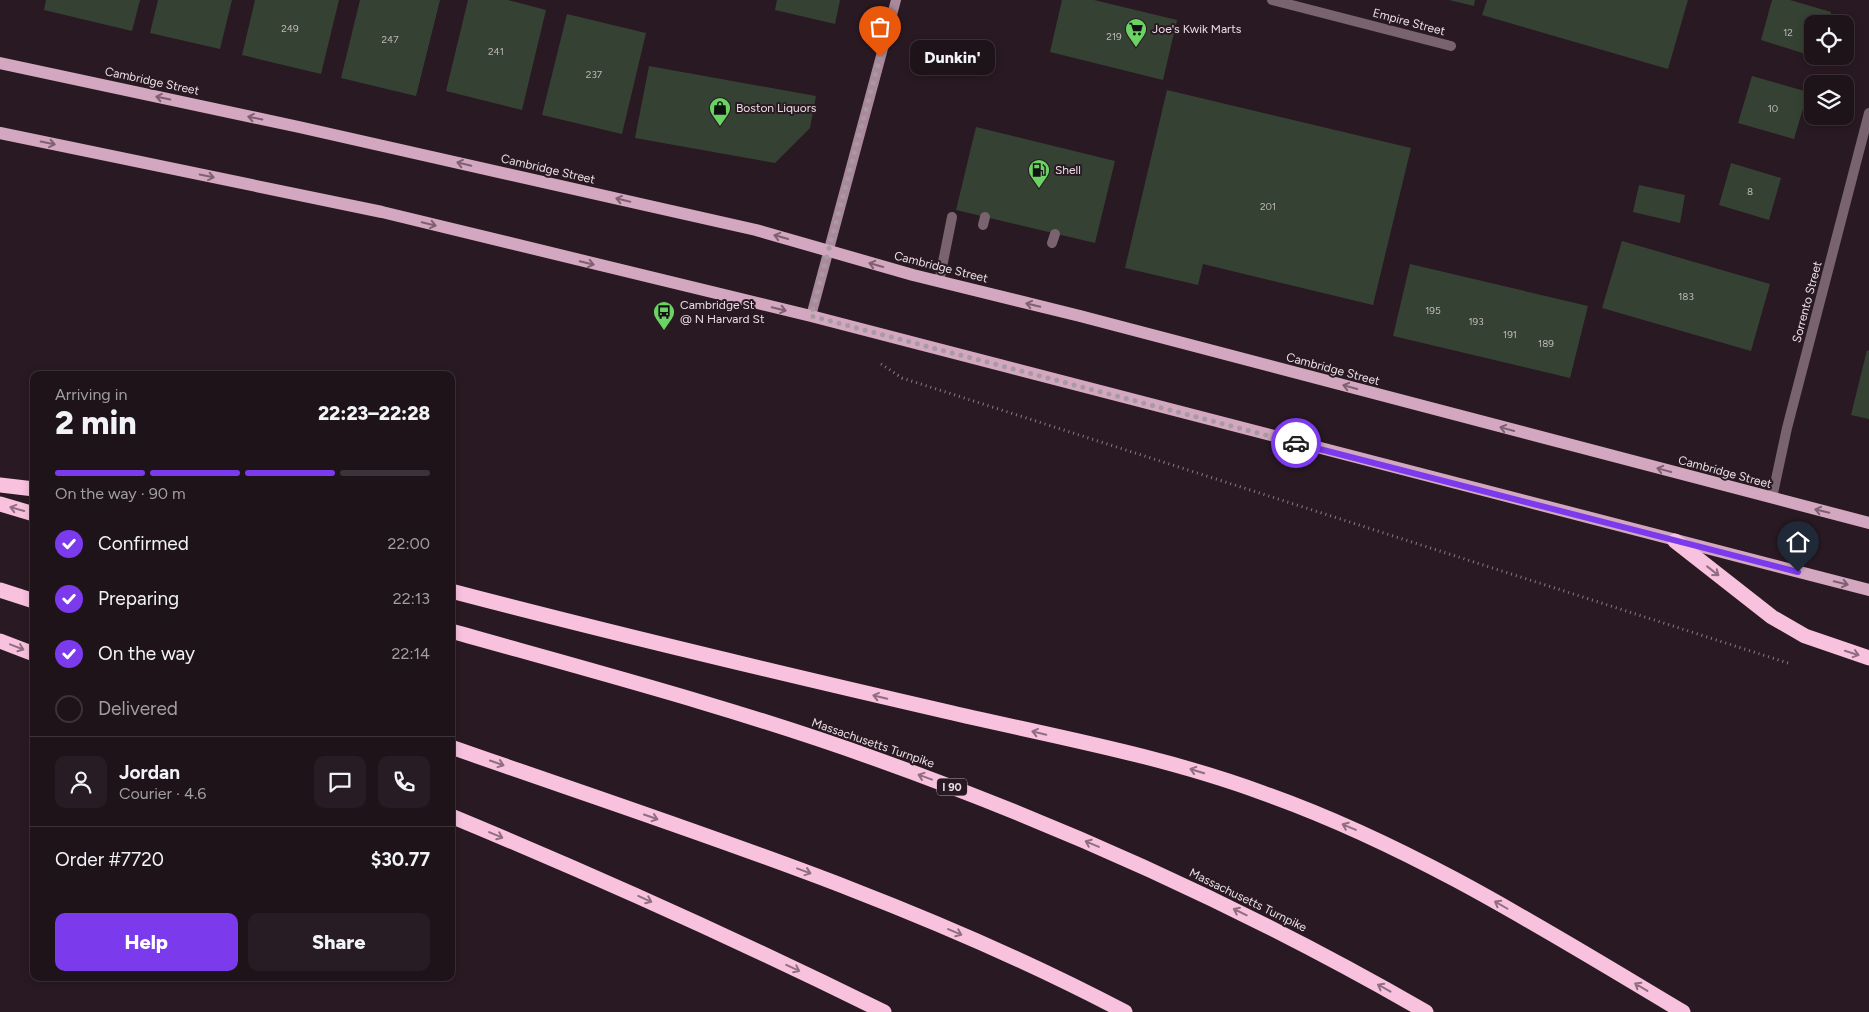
<!DOCTYPE html>
<meta charset="utf-8">
<style>
body{margin:0;font-family:Figtree,sans-serif;background:#271c23;color:#f1f3f6;height:100vh;display:flex;flex-direction:column;font-size:19px;white-space:nowrap}
*{box-sizing:border-box;margin:0}
p{font-size:16px;color:#a19ea2}
.icon{flex:none;width:28px;height:28px;fill:none;stroke:currentColor;stroke-width:2;stroke-linecap:round;stroke-linejoin:round}
.map{position:relative;flex:1;overflow:hidden}
.panel{position:absolute;left:30px;top:371px;width:425px;height:610px;display:flex;flex-direction:column;background:#1f131a;border-radius:10px;box-shadow:0 2px 8px #0003,0 0 0 1px #3c3239}
.panel>*{flex:none}
.tools{position:absolute;left:1804px;top:15px;display:grid;gap:10px}
.tools a{display:grid;place-items:center;width:50px;height:50px;border-radius:10px;background:#1f131a;box-shadow:0 2px 8px #0003,0 0 0 1px #3c3239;font-size:25px}
.pin{position:absolute;display:grid;place-items:center;width:42px;height:42px;color:#fff;margin:-51px -21px;border-radius:50% 50% 50% 0;rotate:-45deg;box-shadow:0 0 5px #0007}
.pin .icon{rotate:45deg}
.courier{position:absolute;display:grid;place-items:center;width:50px;height:50px;margin:-25px;border:4px solid #7c3aed;border-radius:50%;background:#fff;color:#222;box-shadow:0 1px 6px #0007}
.bubble{position:absolute;height:35px;border-radius:10px;background:#1f131a;box-shadow:0 2px 8px #0003,0 0 0 1px #3c3239;font-size:16px;font-weight:800;line-height:35px;text-align:center}
.head em{font-style:normal;font-weight:800}
.head div{display:flex;flex-direction:column-reverse}
.head{display:flex;align-items:center;justify-content:space-between;height:85px;padding:0 25px}
h1{font-size:32px;font-weight:800;line-height:38px}
.bar{display:grid;grid-template-columns:repeat(4,1fr);gap:8px 5px;align-content:center;height:60px;padding:0 25px}
.bar i{height:6px;border-radius:4px;background:#3c3239}
.bar .on{background:#7c3aed}
.bar p{grid-column:span 4}
.line{display:flex;align-items:center;gap:12px;padding:0 25px;border-top:1px solid #3c3239}
.line div{flex:1}
.round{display:grid;place-items:center;flex:none;width:52px;height:52px;border-radius:10px;background:#271c23}
ol{padding:0 25px;list-style:none}
li{display:flex;align-items:center;gap:15px;height:55px}
li p{margin-inline-start:auto}
li .icon{padding:5px;border-radius:50%;background:#7c3aed;color:#fff;stroke-width:4}
li:last-child{color:#a19ea2}
li i{width:28px;height:28px;border:2px solid #3c3239;border-radius:50%}
.primary-button{display:flex;gap:10px;margin-top:auto;padding:10px 25px}
.primary-button a{flex:1;height:58px;border-radius:10px;background:#7c3aed;color:#fff;font-size:20px;font-weight:800;line-height:58px;text-align:center}
.primary-button a+a{background:#271c23;color:#f1f3f6}
.map>svg:first-child{display:block}
.building{fill:#354233}
.lines{fill:none;stroke-linecap:round;stroke-linejoin:round}
.path{stroke:#897b83;stroke-width:3;stroke-dasharray:1 4;stroke-linecap:butt}
.service{stroke:#78636e;stroke-width:10}
.minor{stroke:#78636e;stroke-width:10}
.secondary{stroke:#ab899c;stroke-width:10}
.primary{stroke:#d3a7bf;stroke-width:12}
.motorway{stroke:#f8c2df;stroke-width:15}
.oneway{stroke:#7e6070}
.oneway2{stroke:#906e80}
.done{stroke:#a79aa1;stroke-width:5;stroke-dasharray:0 9}
.route{stroke:#7c3aed;stroke-width:6}
.labels{text-anchor:middle;stroke-width:4;stroke-linejoin:round;paint-order:stroke}
.number-label{font-size:10px;fill:#beb8b8}
.shield{fill:#291922;stroke:#b1a4aa;stroke-width:1}
.shield-label{font-size:11px;font-weight:bold;fill:#ebdfe5}
.street-label{font-size:12px;fill:#ebdfe5;stroke:#291922}
.poi-label{font-size:12px;fill:#ebdfe5;stroke:#291922;text-anchor:start}
</style>
<div class="map">
<svg width="1869" height="1012" viewBox="0 0 1869 1012">
<rect width="100%" height="100%" fill="#291922"/>
<!-- building -->
<g class="building">
<path d="M 46,0 L 140,0 L 132,31 L 44,10 Z"/>
<path d="M 158,0 L 232,0 L 220,49 L 150,33 Z"/>
<path d="M 255,0 L 339,0 L 321,74 L 242,55 Z"/>
<path d="M 360,0 L 440,0 L 416,96 L 341,78 Z"/>
<path d="M 468,0 L 508,0 L 546,10 L 522,110 L 446,91 Z"/>
<path d="M 777,0 L 840,0 L 835,24 L 775,10 Z"/>
<path d="M 1062,0 L 1094,0 L 1177,20 L 1163,80 L 1050,52 Z"/>
<path d="M 1449,0 L 1475,0 L 1474,6 Z"/>
<path d="M 1487,0 L 1688,0 L 1668,69 L 1482,15 Z"/>
<path d="M 1772,0 L 1790,0 L 1831,12 L 1828,24 L 1812,24 L 1812,56 L 1761,40 Z"/>
<path d="M 567,14 L 646,33 L 622,134 L 542,115 Z"/>
<path d="M 649,66 L 816,96 L 810,128 L 775,163 L 635,138 Z"/>
<path d="M 1752,76 L 1808,92 L 1794,139 L 1738,123 Z"/>
<path d="M 1167,90 L 1411,148 L 1373,305 L 1203,264 L 1198,285 L 1125,268 Z"/>
<path d="M 976,127 L 1115,161 L 1095,243 L 956,210 Z"/>
<path d="M 1731,163 L 1781,178 L 1769,220 L 1719,205 Z"/>
<path d="M 1639,185 L 1685,195 L 1680,223 L 1633,212 Z"/>
<path d="M 1622,241 L 1770,284 L 1751,351 L 1602,308 Z"/>
<path d="M 1410,264 L 1588,306 L 1570,378 L 1393,336 Z"/>
<path d="M 1867,350 L 1869,351 L 1869,419 L 1851,415 Z"/>
</g>
<g class="lines">
<!-- path -->
<path class="path" d="M 881,364 L 902,378 L 1791,664"/>
<!-- service -->
<g class="service">
<path d="M 983,225 L 985,217"/>
<path d="M 1052,243 L 1055,234"/>
<path d="M 939,282 L 952,217"/>
</g>
<!-- minor -->
<g class="minor">
<path d="M 1272,0 L 1451,46"/>
<path d="M 1772,498 L 1787,428 L 1869,113"/>
</g>
<!-- secondary -->
<path class="secondary" d="M 811,316 L 896,0"/>
<!-- primary -->
<g class="primary">
<path d="M 0,63 L 299,127 L 756,230 L 913,275 L 1080,316 L 1869,523"/>
<path d="M 0,133 L 382,212 L 811,316 L 1869,590"/>
</g>
<!-- motorway -->
<g class="motorway">
<path d="M 0,485 L 34,489"/>
<path d="M 0,504 L 34,514"/>
<path d="M 1675,541 L 1772,617 L 1805,636 L 1869,658"/>
<path d="M 0,590 L 34,601"/>
<path d="M 451,591 C 615,634 779,673 944,711 C 1051,736 1160,755 1263,793 C 1413,846 1547,931 1683,1012"/>
<path d="M 451,631 C 593,671 737,709 876,759 C 1066,827 1251,911 1426,1012"/>
<path d="M 0,641 L 34,654"/>
<path d="M 451,747 C 679,827 911,899 1125,1012"/>
<path d="M 451,816 C 598,877 742,942 884,1012"/>
</g>
</g>
<!-- one-way arrows -->
<defs><path id="oneway-shaft" d="M-6 0H5M1.5-3L5.5 0L1.5 3" fill="none" stroke-width="1.6" stroke-linecap="round" stroke-linejoin="round" transform="scale(1.25)"/></defs>
<g class="oneway">
<use href="#oneway-shaft" transform="translate(163 98) rotate(-168)"/>
<use href="#oneway-shaft" transform="translate(255 118) rotate(-168)"/>
<use href="#oneway-shaft" transform="translate(48 143) rotate(12)"/>
<use href="#oneway-shaft" transform="translate(464 164) rotate(-167)"/>
<use href="#oneway-shaft" transform="translate(207 176) rotate(12)"/>
<use href="#oneway-shaft" transform="translate(623 200) rotate(-167)"/>
<use href="#oneway-shaft" transform="translate(429 224) rotate(14)"/>
<use href="#oneway-shaft" transform="translate(781 237) rotate(-164)"/>
<use href="#oneway-shaft" transform="translate(587 263) rotate(14)"/>
<use href="#oneway-shaft" transform="translate(876 265) rotate(-164)"/>
<use href="#oneway-shaft" transform="translate(1033 305) rotate(-166)"/>
<use href="#oneway-shaft" transform="translate(779 309) rotate(13)"/>
<use href="#oneway-shaft" transform="translate(1350 387) rotate(-165)"/>
<use href="#oneway-shaft" transform="translate(1507 429) rotate(-165)"/>
<use href="#oneway-shaft" transform="translate(1664 470) rotate(-165)"/>
<use href="#oneway-shaft" transform="translate(1822 511) rotate(-166)"/>
<use href="#oneway-shaft" transform="translate(1841 583) rotate(14)"/>
</g>
<g class="oneway2">
<use href="#oneway-shaft" transform="translate(17 509) rotate(-164)"/>
<use href="#oneway-shaft" transform="translate(1713 571) rotate(38)"/>
<use href="#oneway-shaft" transform="translate(17 647) rotate(21)"/>
<use href="#oneway-shaft" transform="translate(1852 653) rotate(18)"/>
<use href="#oneway-shaft" transform="translate(880 697) rotate(-167)"/>
<use href="#oneway-shaft" transform="translate(1039 733) rotate(-167)"/>
<use href="#oneway-shaft" transform="translate(497 763) rotate(19)"/>
<use href="#oneway-shaft" transform="translate(1197 771) rotate(-163)"/>
<use href="#oneway-shaft" transform="translate(925 777) rotate(-160)"/>
<use href="#oneway-shaft" transform="translate(651 817) rotate(19)"/>
<use href="#oneway-shaft" transform="translate(1349 827) rotate(-157)"/>
<use href="#oneway-shaft" transform="translate(496 835) rotate(23)"/>
<use href="#oneway-shaft" transform="translate(1092 844) rotate(-157)"/>
<use href="#oneway-shaft" transform="translate(804 871) rotate(20)"/>
<use href="#oneway-shaft" transform="translate(645 899) rotate(24)"/>
<use href="#oneway-shaft" transform="translate(1501 905) rotate(-150)"/>
<use href="#oneway-shaft" transform="translate(1240 912) rotate(-154)"/>
<use href="#oneway-shaft" transform="translate(955 932) rotate(23)"/>
<use href="#oneway-shaft" transform="translate(793 968) rotate(25)"/>
<use href="#oneway-shaft" transform="translate(1641 987) rotate(-149)"/>
<use href="#oneway-shaft" transform="translate(1384 988) rotate(-151)"/>
</g>
<g class="lines">
<!-- done -->
<path class="done" d="M 880,57 L 811,316 L 1296,443"/>
<!-- route -->
<path class="route" d="M 1296,443 L 1798,572"/>
</g>
<!-- icons -->
<defs>
<g id="supermarket-pin" transform="scale(1.125)"><path d="M0 17L-7.5 6A9.5 9.5 0 1 1 7.5 6Z" fill="#6ad363" stroke="#291922"/><path d="M-6-5.5h2.5l.6 2H6L4.5 2H-2.5L-4.4-4H-6ZM-1.5 3.2a1.3 1.3 0 1 0 .1 0ZM3 3.2a1.3 1.3 0 1 0 .1 0Z" fill="#111"/></g>
<g id="shop-pin" transform="scale(1.125)"><path d="M0 17L-7.5 6A9.5 9.5 0 1 1 7.5 6Z" fill="#6ad363" stroke="#291922"/><path d="M-5-2.5h2.3a2.7 3.5 0 0 1 5.4 0H5L5.5 6h-11ZM-1.5-2.5h3a1.5 2.3 0 0 0-3 0Z" fill="#111"/></g>
<g id="fuel-pin" transform="scale(1.125)"><path d="M0 17L-7.5 6A9.5 9.5 0 1 1 7.5 6Z" fill="#6ad363" stroke="#291922"/><path d="M-5.5-6h7V0h2V4h1.3V-2.5L3-4.5l.8-.8L6-3V5H2.5V1h-1V6h-7ZM-4.2-4.7v3.2H.2V-4.7Z" fill="#111"/></g>
<g id="bus-pin" transform="scale(1.125)"><path d="M0 17L-7.5 6A9.5 9.5 0 1 1 7.5 6Z" fill="#6ad363" stroke="#291922"/><path d="M-5-6H5V4H4V6H2V4H-2V6H-4V4H-5ZM-3.5-4V0h7V-4ZM-3.5 1.2v1.5H-2V1.2ZM2 1.2v1.5H3.5V1.2Z" fill="#111"/></g>
</defs>
<g fill-rule="evenodd">
<use href="#supermarket-pin" x="1136" y="29"/>
<use href="#shop-pin" x="720" y="108"/>
<use href="#fuel-pin" x="1039" y="170"/>
<use href="#bus-pin" x="664" y="312"/>
</g>
<g class="labels">
<!-- number labels -->
<g class="number-label">
<text x="290" y="32">249</text>
<text x="1788" y="36">12</text>
<text x="1114" y="40">219</text>
<text x="390" y="43">247</text>
<text x="496" y="55">241</text>
<text x="594" y="78">237</text>
<text x="1773" y="112">10</text>
<text x="1750" y="195">8</text>
<text x="1268" y="210">201</text>
<text x="1686" y="300">183</text>
<text x="1433" y="314">195</text>
<text x="1476" y="325">193</text>
<text x="1510" y="338">191</text>
<text x="1546" y="347">189</text>
</g>
<!-- shield labels -->
<rect class="shield" x="937" y="778.5" width="30" height="17" rx="4"/>
<g class="shield-label">
<text x="952" y="791">I 90</text>
</g>
<!-- street labels -->
<g class="street-label">
<text transform="translate(1409 22) rotate(15)" y="4">Empire Street</text>
<text transform="translate(152 81) rotate(12)" y="4">Cambridge Street</text>
<text transform="translate(548 169) rotate(13)" y="4">Cambridge Street</text>
<text transform="translate(941 267) rotate(14)" y="4">Cambridge Street</text>
<text transform="translate(1807 302) rotate(-75)" y="4">Sorrento Street</text>
<text transform="translate(1333 369) rotate(15)" y="4">Cambridge Street</text>
<text transform="translate(1725 472) rotate(15)" y="4">Cambridge Street</text>
<text transform="translate(873 743) rotate(19)" y="4">Massachusetts Turnpike</text>
<text transform="translate(1248 900) rotate(26)" y="4">Massachusetts Turnpike</text>
</g>
<!-- poi labels -->
<g class="poi-label">
<text x="1152" y="33">Joe's Kwik Marts</text>
<text x="736" y="112">Boston Liquors</text>
<text x="1055" y="174">Shell</text>
<text x="680" y="309">Cambridge St<tspan x="680" dy="14">@ N Harvard St</tspan></text>
</g>
</g>
</svg>
<div class="tools">
<a><svg class="icon" aria-label="locate" viewBox="0 0 24 24"><circle cx="12" cy="12" r="6"/><path d="M12 2v4M12 18v4M2 12h4M18 12h4"/></svg></a>
<a><svg class="icon" aria-label="layers" viewBox="0 0 24 24"><path d="M12 4l9 5-9 5-9-5zM3 14l9 5 9-5"/></svg></a>
</div>
<div class="pin" style="left:880px;top:57px;background:#ea580c"><svg class="icon" aria-label="bag" viewBox="0 0 24 24"><path d="M5 8h14l-1 12H6zM9 8a3 3 0 0 1 6 0"/></svg></div>
<div class="pin" style="left:1798px;top:572px;background:#1f2937"><svg class="icon" aria-label="home" viewBox="0 0 24 24"><path d="M3 11l9-7 9 7M6 9v11h12V9"/></svg></div>
<div class="courier" style="left:1296px;top:443px"><svg class="icon" aria-label="car" viewBox="0 0 24 24"><path d="M5 17H2v-5l4-1 3-4h7l3 4 3 1v5h-3M9 17h6M6 11h13"/><circle cx="7" cy="17" r="2"/><circle cx="17" cy="17" r="2"/></svg></div>
<div class="bubble" style="left:910px;top:40px;width:85px">Dunkin'</div>
<section class="panel">
<div class="head"><div><h1>2 min</h1><p>Arriving in</p></div><em>22:23–22:28</em></div>
<div class="bar"><i class="on"></i><i class="on"></i><i class="on"></i><i></i><p>On the way · 90 m</p></div>
<ol>
<li><svg class="icon" aria-label="check" viewBox="0 0 24 24"><path d="M5 12l5 5 9-10"/></svg>Confirmed<p>22:00</p></li>
<li><svg class="icon" aria-label="check" viewBox="0 0 24 24"><path d="M5 12l5 5 9-10"/></svg>Preparing<p>22:13</p></li>
<li><svg class="icon" aria-label="check" viewBox="0 0 24 24"><path d="M5 12l5 5 9-10"/></svg>On the way<p>22:14</p></li>
<li><i></i>Delivered</li>
</ol>
<div class="line" style="height:90px"><a class="round"><svg class="icon" aria-label="person" viewBox="0 0 24 24"><circle cx="12" cy="8" r="4"/><path d="M4 21q1-7 8-7t8 7"/></svg></a><div><b>Jordan</b><p>Courier · 4.6</p></div><a class="round"><svg class="icon" aria-label="chat" viewBox="0 0 24 24"><path d="M4 5h16v11H9l-5 4z"/></svg></a><a class="round"><svg class="icon" aria-label="phone" viewBox="0 0 24 24"><path d="M5 4h4l2 5-3 2q2 4 5 5l2-3 5 2v4C11 20 4 13 5 4z"/></svg></a></div>
<div class="line" style="height:65px"><div>Order #7720</div><b>$30.77</b></div>
<div class="primary-button"><a>Help</a><a>Share</a></div>
</section>
</div>
